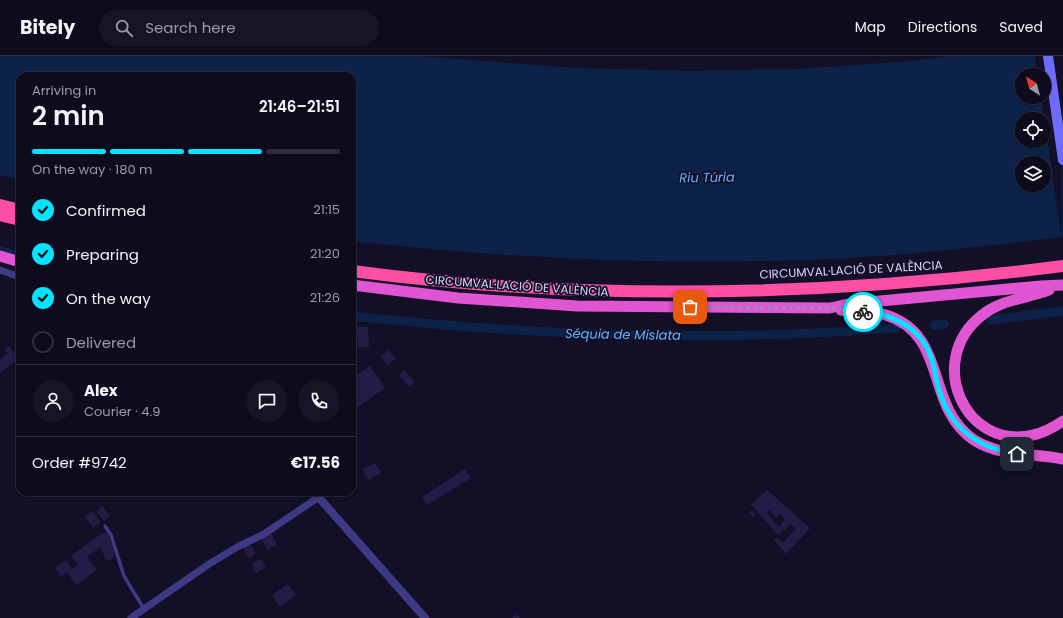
<!DOCTYPE html>
<meta charset="utf-8">
<style>
body{margin:0;font-family:Poppins,sans-serif;background:#171425;color:#f1f3f6;height:100vh;display:flex;flex-direction:column;font-size:15px;white-space:nowrap}
*{box-sizing:border-box;margin:0}
p{font-size:13px;color:#9b9ba3}
.icon{flex:none;width:22px;height:22px;fill:none;stroke:currentColor;stroke-width:2;stroke-linecap:round;stroke-linejoin:round}
.map{position:relative;flex:1;overflow:hidden}
.drawer{position:absolute;left:16px;top:16px;width:340px;height:424px;display:flex;flex-direction:column;background:#0e0b1c;border-radius:12px;box-shadow:0 1px 3px #0004,0 0 0 1px #2e2b3b}
.drawer>*{flex:none}
.needle{width:26px;rotate:324deg}
.tools{position:absolute;left:1015px;top:12px;display:grid;gap:8px}
.tools a{display:grid;place-items:center;width:36px;height:36px;border-radius:50%;background:#0e0b1c;box-shadow:0 1px 3px #0004,0 0 0 1px #2e2b3b;font-size:20px}
.pin{position:absolute;display:grid;place-items:center;width:34px;height:34px;color:#fff;margin:-17px;border-radius:8px;box-shadow:0 2px 6px #0006}
.courier{position:absolute;display:grid;place-items:center;width:40px;height:40px;margin:-20px;border:3px solid #00e5ff;border-radius:50%;background:#fff;color:#222;box-shadow:0 1px 5px #0007}
.head em{font-style:normal;font-weight:600}
.head div{display:flex;flex-direction:column-reverse}
.head{display:flex;align-items:center;justify-content:space-between;height:68px;padding:0 16px}
h1{font-size:26px;font-weight:600;line-height:30px}
.bar{display:grid;grid-template-columns:repeat(4,1fr);gap:6px 4px;align-content:center;height:48px;padding:0 16px}
.bar i{height:5px;border-radius:3px;background:#2e2b3b}
.bar .selected{background:#00e5ff}
.bar p{grid-column:span 4}
.line{display:flex;align-items:center;gap:10px;padding:0 16px;border-top:1px solid #2e2b3b}
.line div{flex:1}
.round{display:grid;place-items:center;flex:none;width:42px;height:42px;border-radius:21px;background:#171425}
ol{padding:0 16px;list-style:none}
li{display:flex;align-items:center;gap:12px;height:44px}
li p{margin-inline-start:auto}
li .icon{padding:4px;border-radius:50%;background:#00e5ff;color:#111;stroke-width:4}
li:last-child{color:#9b9ba3}
li i{width:22px;height:22px;border:2px solid #2e2b3b;border-radius:50%}
header{display:flex;align-items:center;gap:24px;box-sizing:border-box;height:56px;padding:0 20px;background:#0e0b1c;border-bottom:1px solid #2e2b3b}
header strong{font-size:19px}
nav{display:flex;gap:22px;margin-inline-start:auto;font-size:14px}
.search{width:280px;height:36px;background:#171425;display:flex;align-items:center;gap:10px;box-sizing:border-box;padding:0 14px;border-radius:22px;color:#9b9ba3;font-size:15px}
.map>svg:first-child{display:block}
.water{fill:#0c2248;fill-rule:evenodd}
.pier{fill:#130f26}
.lines{fill:none;stroke-linecap:round;stroke-linejoin:round}
.stream{stroke:#0c2248;stroke-width:2.5}
.canal{stroke:#0c2248;stroke-width:9}
.building{fill:#241b47;fill-rule:evenodd}
.service{stroke:#3d3a85;stroke-width:3.5}
.minor{stroke:#3d3a85;stroke-width:7}
.tertiary{stroke:#3d3a85;stroke-width:8}
.secondary{stroke:#6f6bff;stroke-width:10}
.trunk{stroke:#e055d1;stroke-width:11}
.motorway{stroke:#ff4fa3;stroke-width:12}
.done{stroke:#948fb3;stroke-width:4;stroke-dasharray:0 7.2}
.route{stroke:#00e5ff;stroke-width:5}
.labels{text-anchor:middle;stroke-width:3.5;stroke-linejoin:round;paint-order:stroke}
.street-label{font-size:12px;fill:#d9d4ff;stroke:#130f26}
.water-label{font-size:13px;font-style:italic;fill:#62b6ff;stroke:#130f26}
</style>
<header>
<strong>Bitely</strong>
<div class="search"><svg class="icon" aria-label="search" viewBox="0 0 24 24"><circle cx="10" cy="10" r="6"/><path d="M15 15l6 6"/></svg>Search here</div>
<nav><a>Map</a><a>Directions</a><a>Saved</a></nav>
</header>
<div class="map">
<svg width="1063" height="562" viewBox="0 0 1063 562">
<rect width="100%" height="100%" fill="#130f26"/>
<!-- water -->
<path class="water" d="M 0,0 L 420,0 L 577,12 L 693,15 L 796,13 L 912,5 L 950,0 L 1063,0 L 1063,181 C 976,191 890,202 803,204 C 651,209 502,202 352,185 L 352,20 L 20,20 L 20,124 L 0,119 ZM 1022,19 L 1044,19 L 1044,41 L 1022,41 ZM 1022,63 L 1044,63 L 1044,85 L 1022,85 ZM 1022,107 L 1044,107 L 1044,129 L 1022,129 Z"/>
<!-- pier -->
<path class="pier" d="M 1035,0 L 1063,0 L 1062,183 L 1041,41 L 1044,41 L 1044,19 L 1038,19 Z"/>
<g class="lines">
<!-- stream -->
<g class="stream">
<path d="M 2,192 L 20,197"/>
<path d="M 352,257 C 531,277 711,283 891,270"/>
<path d="M 996,260 L 1063,252"/>
<path d="M 934,266 L 944,266"/>
</g>
<!-- canal -->
<g class="canal">
<path d="M 1,195 L 20,200"/>
<path d="M 352,260 C 533,280 714,286 896,272"/>
<path d="M 991,264 L 1063,255"/>
<path d="M 934,269 L 944,268"/>
</g>
</g>
<!-- building -->
<g class="building">
<path d="M 357,271 L 368,271 L 369,291 L 358,291 Z"/>
<path d="M 9,290 L 19,303 L 0,317 L 0,304 L 8,297 L 5,293 Z"/>
<path d="M 389,294 L 396,303 L 387,309 L 381,300 Z"/>
<path d="M 370,310 L 385,332 L 352,355 L 352,322 Z"/>
<path d="M 404,314 L 415,326 L 409,331 L 399,319 Z"/>
<path d="M 375,407 L 381,417 L 368,424 L 362,413 Z"/>
<path d="M 465,413 L 471,422 L 427,449 L 422,441 Z"/>
<path d="M 767,434 L 810,472 L 786,498 L 774,484 L 777,481 L 783,487 L 796,472 L 791,468 L 778,479 L 751,449 ZM 769,454 L 777,462 L 780,458 L 785,463 L 779,471 L 767,457 Z"/>
<path d="M 102,450 L 110,460 L 104,465 L 96,455 Z"/>
<path d="M 752,454 L 756,458 L 753,461 L 749,456 Z"/>
<path d="M 92,455 L 101,466 L 93,472 L 85,461 Z"/>
<path d="M 107,476 L 114,494 L 114,502 L 107,505 L 100,491 L 87,501 L 97,514 L 76,529 L 67,516 L 61,521 L 55,512 L 66,504 L 72,513 L 78,509 L 71,500 L 101,478 Z"/>
<path d="M 271,476 L 277,489 L 267,494 L 261,482 Z"/>
<path d="M 250,488 L 256,498 L 249,502 L 243,492 Z"/>
<path d="M 261,503 L 266,511 L 256,517 L 251,508 Z"/>
<path d="M 288,528 L 296,539 L 280,551 L 272,539 Z"/>
<path d="M 517,558 L 520,562 L 512,562 Z"/>
</g>
<g class="lines">
<!-- service -->
<path class="service" d="M 105,470 L 111,479 L 124,520 L 144,553"/>
<!-- minor -->
<g class="minor">
<path d="M 0,214 L 20,221"/>
<path d="M 131,562 L 209,508 L 239,490 L 264,478 L 319,441"/>
</g>
<!-- tertiary -->
<path class="tertiary" d="M 314,436 L 425,562"/>
<!-- secondary -->
<path class="secondary" d="M 1048,0 L 1063,104"/>
<!-- trunk -->
<g class="trunk">
<path d="M 0,200 L 20,206"/>
<path d="M 352,229 L 458,242 L 577,250 L 830,252 L 848,248 L 1041,230 L 1063,229"/>
<path d="M 1049,234 C 1026,243 1001,243 981,260 C 925,305 965,395 1033,379 C 1044,377 1054,371 1063,365"/>
<path d="M 841,254 C 855,256 871,255 886,259 C 949,279 924,350 974,384 C 1001,401 1033,397 1063,403"/>
</g>
<!-- motorway -->
<g class="motorway">
<path d="M 0,149 L 20,154"/>
<path d="M 0,159 L 20,164"/>
<path d="M 352,215 C 587,246 828,240 1063,210"/>
</g>
</g>
<g class="lines">
<!-- done -->
<path class="done" d="M 690,251 L 830,252 L 863,256"/>
<!-- route -->
<path class="route" d="M 863,256 C 886,257 911,267 924,287 C 933,300 935,318 939,334 C 951,373 978,392 1017,398"/>
</g>
<g class="labels">
<!-- street labels -->
<g class="street-label">
<text transform="translate(851 214) rotate(-3)" y="4">CIRCUMVAL·LACIÓ DE VALÈNCIA</text>
<text transform="translate(517 230) rotate(4)" y="4">CIRCUMVAL·LACIÓ DE VALÈNCIA</text>
</g>
<!-- water labels -->
<g class="water-label">
<text transform="translate(707 121) rotate(-1)" y="5">Riu Túria</text>
<text transform="translate(623 278) rotate(1)" y="5">Séquia de Mislata</text>
</g>
</g>
</svg>
<div class="tools">
<a><svg class="needle" viewBox="-14 -14 28 28"><path d="M0-13l5 13h-10z" fill="#e53935"/><path d="M0 13l5-13h-10z" fill="#9b9ba3"/></svg></a>
<a><svg class="icon" aria-label="locate" viewBox="0 0 24 24"><circle cx="12" cy="12" r="6"/><path d="M12 2v4M12 18v4M2 12h4M18 12h4"/></svg></a>
<a><svg class="icon" aria-label="layers" viewBox="0 0 24 24"><path d="M12 4l9 5-9 5-9-5zM3 14l9 5 9-5"/></svg></a>
</div>
<div class="pin" style="left:690px;top:251px;background:#ea580c"><svg class="icon" aria-label="bag" viewBox="0 0 24 24"><path d="M5 8h14l-1 12H6zM9 8a3 3 0 0 1 6 0"/></svg></div>
<div class="pin" style="left:1017px;top:398px;background:#1f2937"><svg class="icon" aria-label="home" viewBox="0 0 24 24"><path d="M3 11l9-7 9 7M6 9v11h12V9"/></svg></div>
<div class="courier" style="left:863px;top:256px"><svg class="icon" aria-label="bike" viewBox="0 0 24 24"><circle cx="6" cy="16" r="4"/><circle cx="18" cy="16" r="4"/><path d="M6 16l4-8h5l3 8M10 8l3 8H6M13 5h3"/></svg></div>
<section class="drawer">
<div class="head"><div><h1>2 min</h1><p>Arriving in</p></div><em>21:46–21:51</em></div>
<div class="bar"><i class="selected"></i><i class="selected"></i><i class="selected"></i><i></i><p>On the way · 180 m</p></div>
<ol>
<li><svg class="icon" aria-label="check" viewBox="0 0 24 24"><path d="M5 12l5 5 9-10"/></svg>Confirmed<p>21:15</p></li>
<li><svg class="icon" aria-label="check" viewBox="0 0 24 24"><path d="M5 12l5 5 9-10"/></svg>Preparing<p>21:20</p></li>
<li><svg class="icon" aria-label="check" viewBox="0 0 24 24"><path d="M5 12l5 5 9-10"/></svg>On the way<p>21:26</p></li>
<li><i></i>Delivered</li>
</ol>
<div class="line" style="height:72px"><a class="round"><svg class="icon" aria-label="person" viewBox="0 0 24 24"><circle cx="12" cy="8" r="4"/><path d="M4 21q1-7 8-7t8 7"/></svg></a><div><b>Alex</b><p>Courier · 4.9</p></div><a class="round"><svg class="icon" aria-label="chat" viewBox="0 0 24 24"><path d="M4 5h16v11H9l-5 4z"/></svg></a><a class="round"><svg class="icon" aria-label="phone" viewBox="0 0 24 24"><path d="M5 4h4l2 5-3 2q2 4 5 5l2-3 5 2v4C11 20 4 13 5 4z"/></svg></a></div>
<div class="line" style="height:52px"><div>Order #9742</div><b>€17.56</b></div>
</section>
</div>
